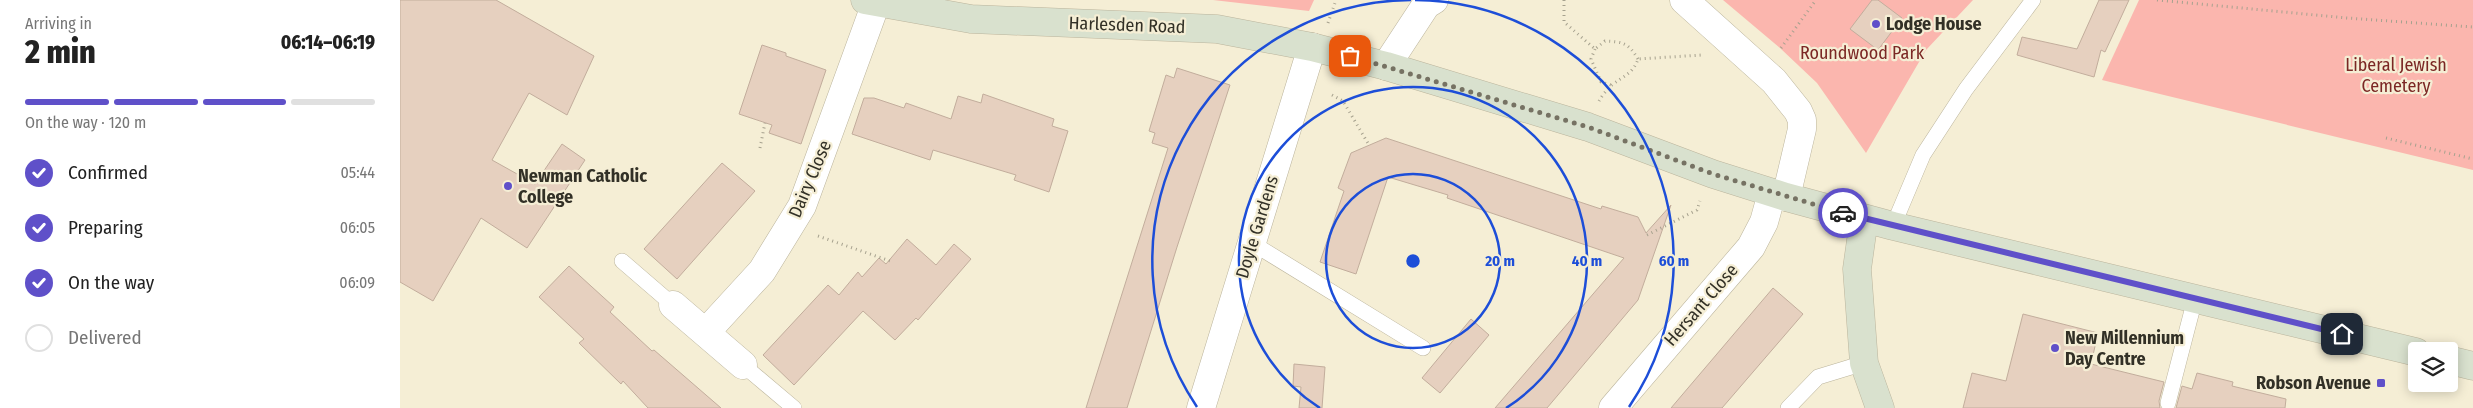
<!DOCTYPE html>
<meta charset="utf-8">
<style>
body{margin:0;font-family:"Fira Sans Condensed",sans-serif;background:#f6f6f6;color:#222;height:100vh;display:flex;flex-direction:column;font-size:19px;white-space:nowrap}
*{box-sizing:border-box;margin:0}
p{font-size:16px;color:#767676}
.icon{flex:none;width:28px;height:28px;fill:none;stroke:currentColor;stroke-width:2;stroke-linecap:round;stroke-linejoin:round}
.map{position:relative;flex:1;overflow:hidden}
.panel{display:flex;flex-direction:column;background:#fff;width:400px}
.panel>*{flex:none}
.fabs{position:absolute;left:2008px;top:342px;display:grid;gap:10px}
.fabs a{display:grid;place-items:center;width:50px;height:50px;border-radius:5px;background:#fff;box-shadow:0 2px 12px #0003;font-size:25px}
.pin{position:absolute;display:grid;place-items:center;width:42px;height:42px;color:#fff;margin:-21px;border-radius:10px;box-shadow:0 2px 8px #0006}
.courier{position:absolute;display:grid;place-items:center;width:50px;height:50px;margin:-25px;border:4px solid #5f50c9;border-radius:50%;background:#fff;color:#222;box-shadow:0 1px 6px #0007}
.head em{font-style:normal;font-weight:800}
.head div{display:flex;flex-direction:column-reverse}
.head{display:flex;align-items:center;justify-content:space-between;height:85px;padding:0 25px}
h1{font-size:32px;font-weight:800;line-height:38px}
.bar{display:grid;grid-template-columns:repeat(4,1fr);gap:8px 5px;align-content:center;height:60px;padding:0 25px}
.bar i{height:6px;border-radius:4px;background:#e0e0e0}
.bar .active{background:#5f50c9}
.bar p{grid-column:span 4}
ol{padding:0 25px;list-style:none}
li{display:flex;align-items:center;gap:15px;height:55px}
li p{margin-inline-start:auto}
li .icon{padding:5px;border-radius:50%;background:#5f50c9;color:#fff;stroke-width:4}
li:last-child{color:#767676}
li i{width:28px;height:28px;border:2px solid #e0e0e0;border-radius:50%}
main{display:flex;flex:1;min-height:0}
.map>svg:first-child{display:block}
.green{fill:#fbb6ae}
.building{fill:#e6d0bf;stroke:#c2ad9c}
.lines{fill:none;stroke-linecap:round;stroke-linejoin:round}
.lane-casing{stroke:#bbb49c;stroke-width:16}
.street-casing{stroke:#bbb49c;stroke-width:29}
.secondary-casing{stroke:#bbb49c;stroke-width:29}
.path{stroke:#a6a18e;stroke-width:3;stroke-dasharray:1 4;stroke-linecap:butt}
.lane{stroke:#fff;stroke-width:15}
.street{stroke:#fff;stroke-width:28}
.secondary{stroke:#d9e1ce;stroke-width:28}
.done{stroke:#767263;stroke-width:5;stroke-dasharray:0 9}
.route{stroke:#5f50c9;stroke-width:6}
.ring{fill:none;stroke:#1d4ed8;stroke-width:2.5}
.poi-dot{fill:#5f50c9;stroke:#f5eed5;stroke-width:2}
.labels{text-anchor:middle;stroke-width:4.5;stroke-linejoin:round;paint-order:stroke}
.poi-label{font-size:18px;font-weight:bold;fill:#323026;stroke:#f5eed5;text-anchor:start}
.street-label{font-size:18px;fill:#323026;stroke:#f5eed5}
.park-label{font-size:18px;fill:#7b2724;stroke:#f5eed5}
.centre{fill:#1d4ed8;stroke:#f5eed5;stroke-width:2.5}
.ring-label{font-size:15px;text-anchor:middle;font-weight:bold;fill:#1d4ed8;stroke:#f5eed5;stroke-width:4.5;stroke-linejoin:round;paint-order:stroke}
</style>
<main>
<section class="panel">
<div class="head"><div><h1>2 min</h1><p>Arriving in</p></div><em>06:14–06:19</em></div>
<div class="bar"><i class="active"></i><i class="active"></i><i class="active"></i><i></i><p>On the way · 120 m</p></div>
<ol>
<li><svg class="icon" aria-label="check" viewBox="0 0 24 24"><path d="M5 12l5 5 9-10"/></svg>Confirmed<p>05:44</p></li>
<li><svg class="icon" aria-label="check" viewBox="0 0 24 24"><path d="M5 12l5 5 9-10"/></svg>Preparing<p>06:05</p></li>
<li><svg class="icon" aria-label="check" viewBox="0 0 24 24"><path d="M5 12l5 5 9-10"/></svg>On the way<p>06:09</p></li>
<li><i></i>Delivered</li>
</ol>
</section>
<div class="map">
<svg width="2073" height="408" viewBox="0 0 2073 408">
<rect width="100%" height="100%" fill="#f5eed5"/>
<!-- green -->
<g class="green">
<path d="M 813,0 L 914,0 L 909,11 Z"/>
<path d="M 1323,0 L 1573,0 L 1526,50 L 1466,153 L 1417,83 L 1380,48 Z"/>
<path d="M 1739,0 L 2073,0 L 2073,170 L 1702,80 Z"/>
</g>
<!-- building -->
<g class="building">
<path d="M 0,0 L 96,0 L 194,56 L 167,115 L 129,93 L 92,160 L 135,184 L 162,144 L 185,160 L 127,248 L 81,218 L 33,301 L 0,282 Z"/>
<path d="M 1472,0 L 1478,0 L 1502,18 L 1478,50 L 1450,29 Z"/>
<path d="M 1699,0 L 1729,0 L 1705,52 L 1701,50 L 1694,77 L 1617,55 L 1622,37 L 1677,49 Z"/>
<path d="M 362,45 L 386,53 L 386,56 L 426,70 L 401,144 L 369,133 L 372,125 L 339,114 Z"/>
<path d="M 777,68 L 830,85 L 777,247 L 727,408 L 686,408 L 768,148 L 752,143 L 755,133 L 749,131 L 766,75 L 774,78 Z"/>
<path d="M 583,94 L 654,119 L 652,126 L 668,131 L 649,192 L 614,180 L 616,175 L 533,150 L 530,160 L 452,134 L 464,98 L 474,98 L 504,108 L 506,103 L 551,119 L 558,96 L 581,103 Z"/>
<path d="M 986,138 L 1201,209 L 1202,206 L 1238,217 L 1246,233 L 1271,205 L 1238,300 L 1147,408 L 1095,408 L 1224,258 L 1047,198 L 1048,195 L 988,177 L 956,274 L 920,262 L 944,191 L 938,188 L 951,153 Z"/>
<path d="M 322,163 L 355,191 L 277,279 L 244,249 Z"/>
<path d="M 507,239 L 536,265 L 554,244 L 571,259 L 518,320 L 516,318 L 495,340 L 463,311 L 394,385 L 363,355 L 428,285 L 439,295 L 458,272 L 462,277 L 479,258 L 486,264 Z"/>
<path d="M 169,266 L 214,307 L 210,312 L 252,351 L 254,350 L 321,408 L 248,408 L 223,381 L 221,384 L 179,343 L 184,339 L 139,297 Z"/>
<path d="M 1373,288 L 1403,314 L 1322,408 L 1271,408 Z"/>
<path d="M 1623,314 L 1698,333 L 1691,364 L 1764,382 L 1759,401 L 1760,408 L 1563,408 L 1572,373 L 1606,381 Z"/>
<path d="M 1071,319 L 1089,335 L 1040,393 L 1022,378 Z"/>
<path d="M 894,364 L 925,367 L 922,408 L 899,408 L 901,387 L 893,386 Z"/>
<path d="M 1797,373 L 1833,382 L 1832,386 L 1886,399 L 1885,408 L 1776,408 L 1782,386 L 1792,389 Z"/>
</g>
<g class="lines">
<!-- lane casing -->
<g class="lane-casing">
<g id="lane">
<path d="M 1493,226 L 1523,155 L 1566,89 L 1633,0"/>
<path d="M 852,243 L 1023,348"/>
<path d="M 222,261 L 273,305"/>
<path d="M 343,365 L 394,408"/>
<path d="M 1768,403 L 1795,299"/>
<path d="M 1388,408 L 1418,377 L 1464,363"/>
</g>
</g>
<!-- street casing -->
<g class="street-casing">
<g id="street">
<path d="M 1284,0 L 1374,81 L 1398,111 L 1402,120 L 1402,129 L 1386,197"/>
<path d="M 986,66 L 1026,5 L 1034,0"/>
<path d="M 273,305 L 343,365"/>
<path d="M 306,332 L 362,271 L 402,206 L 476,3"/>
<path d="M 801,408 L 912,47"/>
<path d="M 1213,408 L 1351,247 L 1364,222 L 1372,193"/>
</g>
</g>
<!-- secondary casing -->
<g class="secondary-casing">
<g id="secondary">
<path d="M 465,0 L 571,19 L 817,29 L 912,47 L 986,66 L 1188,127 L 1313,174 L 1386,197 L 1493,226 L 2016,352"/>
<path d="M 1464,219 L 1457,269 L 1464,363 L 1480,408"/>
<path d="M 2049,360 L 2073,366"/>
</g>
</g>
<!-- path -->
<g class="path">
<path d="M 1164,0 L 1164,22 L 1195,49 L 1205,41 C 1224,42 1228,43 1238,59"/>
<path d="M 1757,0 L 1947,18 L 2073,27"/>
<path d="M 928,23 L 936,0"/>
<path d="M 1381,48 L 1416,0"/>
<path d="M 1195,49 L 1191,59 L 1201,82 L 1211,85"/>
<path d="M 932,95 L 943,101 L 969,145"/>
<path d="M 1199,101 C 1202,96 1207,89 1212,85 C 1223,76 1233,74 1238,59 L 1302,55"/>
<path d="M 1986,138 L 2073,159"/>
<path d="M 360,148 L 365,123"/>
<path d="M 1247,235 L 1297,210 L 1300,201"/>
<path d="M 418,236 L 493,262"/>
</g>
<!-- lane -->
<use href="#lane" class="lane"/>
<!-- street -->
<use href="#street" class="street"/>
<!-- secondary -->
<use href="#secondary" class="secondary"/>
</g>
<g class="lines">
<!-- done -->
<path class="done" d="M 950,56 L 1188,127 L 1313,174 L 1443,213"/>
<!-- route -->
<path class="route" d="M 1443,213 L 1942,334"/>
</g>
<!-- distance rings -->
<g class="ring">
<circle cx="1013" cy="261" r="87"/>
<path d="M920 408A174 174 0 1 1 1106 408"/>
<path d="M797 407A261 261 0 0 1 1011 0M1015 0A261 261 0 0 1 1229 407"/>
</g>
<!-- markers -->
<g class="poi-dot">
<circle cx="1476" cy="24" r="5"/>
<circle cx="108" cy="186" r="5"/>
<circle cx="1655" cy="348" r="5"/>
<rect x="1976" y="378" width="10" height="10" rx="2.5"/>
</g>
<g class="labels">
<!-- poi labels -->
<g class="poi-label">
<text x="1486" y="30">Lodge House</text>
<text x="118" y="182">Newman Catholic<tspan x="118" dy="21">College</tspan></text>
<text x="1665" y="344">New Millennium<tspan x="1665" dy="21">Day Centre</tspan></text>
<text x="1971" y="389" text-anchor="end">Robson Avenue</text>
</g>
<!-- street labels -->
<g class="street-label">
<text transform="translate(727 25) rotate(2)" y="6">Harlesden Road</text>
<text transform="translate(410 179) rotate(-67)" y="6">Dairy Close</text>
<text transform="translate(857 227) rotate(-73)" y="6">Doyle Gardens</text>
<text transform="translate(1301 305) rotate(-49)" y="6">Hersant Close</text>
</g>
<!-- park labels -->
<g class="park-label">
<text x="1462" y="59">Roundwood Park</text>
<text x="1996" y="71">Liberal Jewish<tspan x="1996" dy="21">Cemetery</tspan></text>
</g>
</g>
<circle cx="1013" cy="261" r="8" class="centre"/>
<g class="ring-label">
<text x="1100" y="266">20 m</text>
<text x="1187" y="266">40 m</text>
<text x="1274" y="266">60 m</text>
</g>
</svg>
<div class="fabs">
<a><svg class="icon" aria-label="layers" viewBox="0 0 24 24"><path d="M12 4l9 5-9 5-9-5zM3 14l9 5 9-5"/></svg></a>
</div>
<div class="pin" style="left:950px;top:56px;background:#ea580c"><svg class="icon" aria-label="bag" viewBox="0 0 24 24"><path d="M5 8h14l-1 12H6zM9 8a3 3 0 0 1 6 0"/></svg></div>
<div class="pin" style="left:1942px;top:334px;background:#1f2937"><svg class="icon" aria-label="home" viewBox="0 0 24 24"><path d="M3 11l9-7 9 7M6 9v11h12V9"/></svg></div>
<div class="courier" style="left:1443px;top:213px"><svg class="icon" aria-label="car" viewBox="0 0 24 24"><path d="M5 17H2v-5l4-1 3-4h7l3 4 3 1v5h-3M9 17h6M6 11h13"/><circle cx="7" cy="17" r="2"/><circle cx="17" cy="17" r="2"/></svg></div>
</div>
</main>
